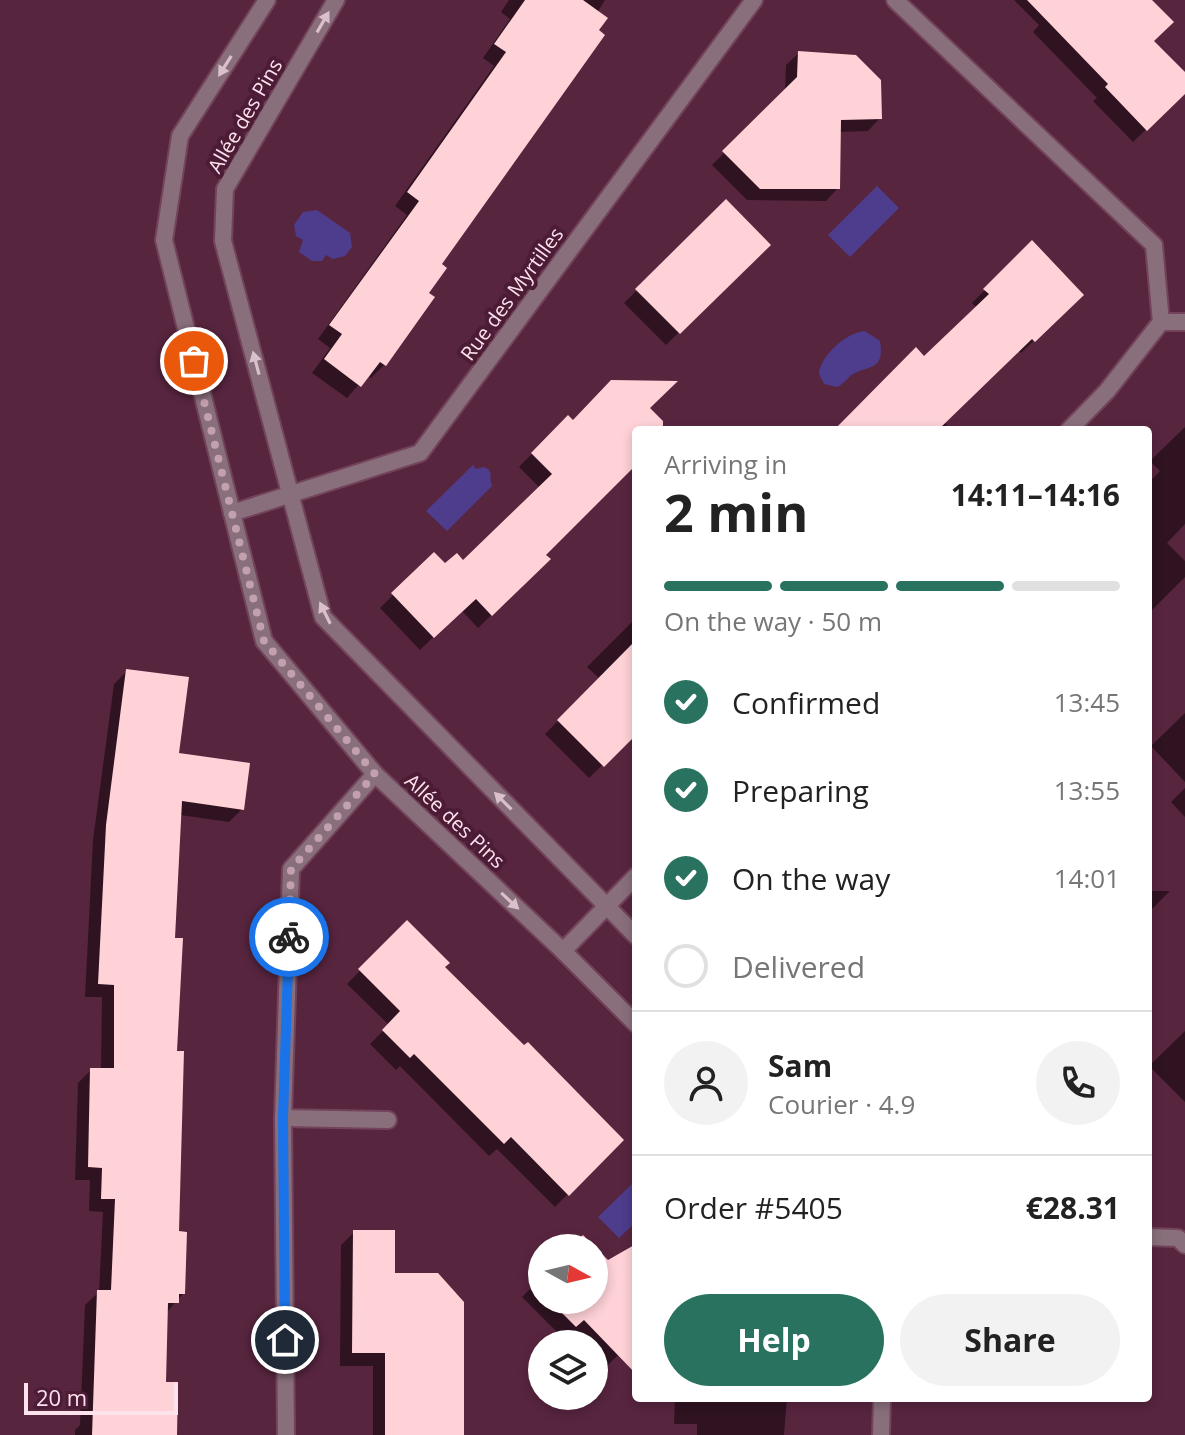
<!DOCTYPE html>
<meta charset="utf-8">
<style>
body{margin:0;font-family:"Open Sans",sans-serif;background:#f2f2f2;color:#222;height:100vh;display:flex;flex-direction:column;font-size:30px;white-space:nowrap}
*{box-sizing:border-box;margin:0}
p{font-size:26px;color:#767676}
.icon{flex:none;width:44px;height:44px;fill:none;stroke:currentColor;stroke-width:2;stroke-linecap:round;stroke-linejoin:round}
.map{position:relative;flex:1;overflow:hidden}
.drawer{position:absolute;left:632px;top:426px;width:520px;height:976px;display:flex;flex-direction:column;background:#fff;border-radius:8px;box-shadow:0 4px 12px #0003}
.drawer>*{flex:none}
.needle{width:52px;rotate:98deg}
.tools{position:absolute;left:528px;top:1234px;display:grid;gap:16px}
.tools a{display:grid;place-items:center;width:80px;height:80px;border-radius:50%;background:#fff;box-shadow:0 4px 12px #0003;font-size:40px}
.scale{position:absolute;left:24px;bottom:20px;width:154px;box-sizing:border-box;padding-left:8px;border:4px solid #fce2ed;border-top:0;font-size:22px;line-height:28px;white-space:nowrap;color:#fce2ed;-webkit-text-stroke:6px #4c1b35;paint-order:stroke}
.pin{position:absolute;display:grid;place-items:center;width:68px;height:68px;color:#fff;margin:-34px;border:4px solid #fff;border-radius:50%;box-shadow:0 2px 8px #0007}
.courier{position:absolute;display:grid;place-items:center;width:80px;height:80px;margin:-40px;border:6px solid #1a73e8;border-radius:50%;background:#fff;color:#222;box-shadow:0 2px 10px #0007}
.summary em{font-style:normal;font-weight:700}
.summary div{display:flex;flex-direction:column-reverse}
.summary{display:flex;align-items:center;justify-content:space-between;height:136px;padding:0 32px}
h1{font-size:52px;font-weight:700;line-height:60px}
.bar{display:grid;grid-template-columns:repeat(4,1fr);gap:12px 8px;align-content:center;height:96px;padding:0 32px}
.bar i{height:10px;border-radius:6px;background:#e0e0e0}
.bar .selected{background:#29725f}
.bar p{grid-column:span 4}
.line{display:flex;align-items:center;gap:20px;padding:0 32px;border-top:2px solid #e0e0e0}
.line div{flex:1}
.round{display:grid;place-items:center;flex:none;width:84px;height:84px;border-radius:42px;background:#f2f2f2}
ol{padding:0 32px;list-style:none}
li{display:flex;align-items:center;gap:24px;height:88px}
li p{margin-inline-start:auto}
li .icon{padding:8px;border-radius:50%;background:#29725f;color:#fff;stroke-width:4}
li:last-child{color:#767676}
li i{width:44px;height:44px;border:4px solid #e0e0e0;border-radius:50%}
.primary-button{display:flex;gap:16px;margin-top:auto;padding:16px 32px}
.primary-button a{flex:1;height:92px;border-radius:48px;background:#29725f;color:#fff;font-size:32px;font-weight:700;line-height:92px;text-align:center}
.primary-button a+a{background:#f2f2f2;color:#222}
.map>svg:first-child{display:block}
.water{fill:#4e3c8c}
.shadow{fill:#0007}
.building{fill:#fed2d7}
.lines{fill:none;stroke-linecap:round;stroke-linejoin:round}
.minor-casing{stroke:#72435b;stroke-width:20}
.minor{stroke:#896f7b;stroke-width:16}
.oneway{fill:#dac0cb}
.done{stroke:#c3a0b0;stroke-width:8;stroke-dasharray:0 14.4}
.route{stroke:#1a73e8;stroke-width:10}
.labels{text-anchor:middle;stroke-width:8;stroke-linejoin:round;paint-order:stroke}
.street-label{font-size:20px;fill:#fce2ed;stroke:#4c1b35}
</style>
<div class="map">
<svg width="1185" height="1435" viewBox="0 0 1185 1435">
<rect width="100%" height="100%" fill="#58253f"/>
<!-- water -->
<g class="water">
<path d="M 877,186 L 899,208 L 850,257 L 828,235 Z"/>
<path d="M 317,210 L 350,233 L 352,247 L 345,256 L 333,259 L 326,255 L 322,261 L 312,261 L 299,252 L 303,240 L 296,236 L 294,225 L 303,212 Z"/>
<path d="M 865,331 L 880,341 C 885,371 869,365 853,374 C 847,378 844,384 837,387 L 824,384 L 819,374 C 820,356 847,332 865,331 Z"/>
<path d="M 473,465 L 476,469 L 484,467 C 495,472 488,477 492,486 L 447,531 L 426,511 Z"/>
<path d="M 636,1180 L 636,1222 L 619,1238 L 598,1217 Z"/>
</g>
<!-- shadow -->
<g class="shadow">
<path d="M 509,0 L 605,0 L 439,264 L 426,293 L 433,298 L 384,365 L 371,378 L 367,375 L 347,398 L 312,373 L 330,348 L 318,339 L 407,215 L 395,206 L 494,66 L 483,58 L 510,19 L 501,12 Z"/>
<path d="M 1014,0 L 1149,0 L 1152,41 L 1185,75 L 1185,92 L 1133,142 L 1093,101 L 1097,98 L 1033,32 L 1039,25 Z"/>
<path d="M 799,53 L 880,118 L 868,131 L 838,132 L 838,188 L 826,201 L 747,200 L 712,165 L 785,92 L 786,65 Z"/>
<path d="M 726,202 L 768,245 L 666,345 L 624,303 Z"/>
<path d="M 1032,243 L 1081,295 L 1021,353 L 1018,350 L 944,422 L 947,425 L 943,430 L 836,430 L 924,358 L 977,308 L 972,303 Z"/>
<path d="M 648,408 L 661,430 L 636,430 L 636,462 L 544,555 L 548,559 L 478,628 L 461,610 L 420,650 L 380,608 L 434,554 L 445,566 L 463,562 L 540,488 L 519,467 L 568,417 L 573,422 Z"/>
<path d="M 1185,427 L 1185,524 L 1167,543 L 1185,561 L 1185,577 L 1148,614 L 1148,483 L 1160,471 L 1150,461 Z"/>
<path d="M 636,618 L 636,732 L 589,778 L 545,734 L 600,679 L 587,667 Z"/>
<path d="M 127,671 L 177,755 L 242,809 L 229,822 L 180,815 L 172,939 L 177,1233 L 183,1294 L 166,1313 L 164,1384 L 175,1435 L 75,1435 L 75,1430 L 80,1425 L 85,1305 L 99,1292 L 103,1212 L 89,1211 L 90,1180 L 75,1180 L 78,1083 L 91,1070 L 101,1070 L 102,997 L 85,997 L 93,840 L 114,684 Z"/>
<path d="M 1185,713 L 1185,782 L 1151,746 Z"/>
<path d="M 1185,788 L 1185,817 L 1171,802 Z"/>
<path d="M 1148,891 L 1170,891 L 1148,913 Z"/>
<path d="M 407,923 L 443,968 L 621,1140 L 555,1207 L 497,1149 L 489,1156 L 400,1066 L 396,1070 L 370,1044 L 389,1025 L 347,984 Z"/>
<path d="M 1185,1031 L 1185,1102 L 1149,1066 Z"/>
<path d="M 354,1232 L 393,1275 L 462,1435 L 373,1435 L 373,1366 L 340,1366 L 341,1245 Z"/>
<path d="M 636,1246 L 636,1337 L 606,1367 L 594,1354 L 594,1344 L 584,1344 L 571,1330 L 563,1338 L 522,1297 L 542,1277 L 542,1300 L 594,1300 L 594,1249 L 608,1263 Z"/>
<path d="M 675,1398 L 787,1398 L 784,1435 L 697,1435 L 697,1424 L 674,1424 Z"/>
</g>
<!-- building -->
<g class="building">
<path d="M 525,0 L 583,0 L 608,18 L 599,30 L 605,35 L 442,264 L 447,268 L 429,293 L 435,297 L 386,366 L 380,362 L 361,387 L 324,359 L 342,334 L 329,325 L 419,201 L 407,192 L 506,52 L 494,44 Z"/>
<path d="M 1027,0 L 1152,0 L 1174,22 L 1154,41 L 1185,72 L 1185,94 L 1147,131 L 1105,87 L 1108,84 Z"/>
<path d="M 798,51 L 856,55 L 881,80 L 882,119 L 841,120 L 840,189 L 760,189 L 722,151 L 797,77 Z"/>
<path d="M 726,199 L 771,245 L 680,334 L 635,289 Z"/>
<path d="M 1032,240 L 1084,295 L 1035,342 L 1032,339 L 938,430 L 834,430 L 916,347 L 924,356 L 989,294 L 983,289 Z"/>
<path d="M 611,380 L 678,381 L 650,408 L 663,421 L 663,430 L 636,430 L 636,465 L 546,555 L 551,559 L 492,616 L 476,599 L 434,638 L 391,593 L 434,552 L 445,563 L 457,553 L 463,560 L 552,474 L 531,453 L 568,415 L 573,420 Z"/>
<path d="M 636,640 L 636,735 L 604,767 L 557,720 Z"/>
<path d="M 126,669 L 189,677 L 179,753 L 250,763 L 244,810 L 182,801 L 175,938 L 183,938 L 177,1051 L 184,1051 L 179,1231 L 187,1232 L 185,1294 L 179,1294 L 179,1303 L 168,1303 L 166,1382 L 178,1382 L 177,1435 L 92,1435 L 97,1290 L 111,1290 L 115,1199 L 101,1199 L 102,1168 L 88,1167 L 90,1068 L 114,1068 L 114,985 L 98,984 L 106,825 Z"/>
<path d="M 407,920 L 450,963 L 445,967 L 524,1045 L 528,1042 L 624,1140 L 569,1196 L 511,1137 L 504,1144 L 414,1054 L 410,1058 L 382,1030 L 400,1011 L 358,969 Z"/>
<path d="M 353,1230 L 395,1230 L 395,1273 L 438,1273 L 464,1302 L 464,1435 L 385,1435 L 385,1353 L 352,1353 Z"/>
<path d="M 583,1235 L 608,1260 L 636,1244 L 636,1374 L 584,1320 L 576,1327 L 549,1300 L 594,1300 L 594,1248 L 570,1248 Z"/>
</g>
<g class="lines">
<!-- minor casing -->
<g class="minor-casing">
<g id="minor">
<path d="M 267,0 L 180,136 L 164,240 L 264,641 L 375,774 L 563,951 L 636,1024"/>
<path d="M 336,0 L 225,189 L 223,241 L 323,617 L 636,936"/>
<path d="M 895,0 L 1154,245 L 1161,322 L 1107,391 L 1069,430"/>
<path d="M 1161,322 L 1185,322"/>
<path d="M 232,513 L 420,453 L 754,0"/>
<path d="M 563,951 L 636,876"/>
<path d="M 283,1118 L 388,1120"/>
<path d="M 1148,1237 L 1178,1238 L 1185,1245"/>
<path d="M 286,1435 L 283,1118 L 291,869 L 375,774"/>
<path d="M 881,1435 L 882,1398"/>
</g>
</g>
<!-- minor -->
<use href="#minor" class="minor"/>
</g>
<!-- one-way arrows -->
<defs><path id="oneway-solid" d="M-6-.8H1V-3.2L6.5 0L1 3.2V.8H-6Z" transform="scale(2)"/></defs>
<g class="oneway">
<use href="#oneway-solid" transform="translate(323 22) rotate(-60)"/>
<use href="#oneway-solid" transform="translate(225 66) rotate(122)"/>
<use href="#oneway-solid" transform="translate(256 363) rotate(-105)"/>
<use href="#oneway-solid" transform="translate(325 613) rotate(-116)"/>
<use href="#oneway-solid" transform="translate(503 801) rotate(-135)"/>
<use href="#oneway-solid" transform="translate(510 901) rotate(43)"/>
</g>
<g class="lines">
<!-- done -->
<path class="done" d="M 194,361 L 264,641 L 375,774 L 291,869 L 289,937"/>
<!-- route -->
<path class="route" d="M 285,1340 L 283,1118 L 289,937"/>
</g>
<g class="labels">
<!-- street labels -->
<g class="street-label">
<text transform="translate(245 116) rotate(-60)" y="7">Allée des Pins</text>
<text transform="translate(512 294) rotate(-54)" y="7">Rue des Myrtilles</text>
<text transform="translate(455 821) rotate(43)" y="7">Allée des Pins</text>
</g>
</g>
</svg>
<div class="tools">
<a><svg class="needle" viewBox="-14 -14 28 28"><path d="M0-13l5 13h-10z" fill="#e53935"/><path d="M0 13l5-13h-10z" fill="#767676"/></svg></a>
<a><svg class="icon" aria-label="layers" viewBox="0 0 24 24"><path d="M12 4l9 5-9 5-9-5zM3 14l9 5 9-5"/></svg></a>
</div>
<div class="scale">20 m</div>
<div class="pin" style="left:194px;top:361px;background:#ea580c"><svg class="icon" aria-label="bag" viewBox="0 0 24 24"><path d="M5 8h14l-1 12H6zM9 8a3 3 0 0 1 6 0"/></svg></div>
<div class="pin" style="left:285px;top:1340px;background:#1f2937"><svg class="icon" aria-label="home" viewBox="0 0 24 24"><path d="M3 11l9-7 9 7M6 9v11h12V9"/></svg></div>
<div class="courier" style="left:289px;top:937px"><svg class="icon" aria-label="bike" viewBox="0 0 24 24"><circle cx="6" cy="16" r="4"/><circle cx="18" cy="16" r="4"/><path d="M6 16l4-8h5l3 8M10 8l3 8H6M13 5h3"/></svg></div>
<section class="drawer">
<div class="summary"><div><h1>2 min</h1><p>Arriving in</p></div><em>14:11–14:16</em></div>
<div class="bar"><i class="selected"></i><i class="selected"></i><i class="selected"></i><i></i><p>On the way · 50 m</p></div>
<ol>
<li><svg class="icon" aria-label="check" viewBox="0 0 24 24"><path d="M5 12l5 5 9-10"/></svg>Confirmed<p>13:45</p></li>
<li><svg class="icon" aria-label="check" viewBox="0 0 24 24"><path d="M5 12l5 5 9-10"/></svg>Preparing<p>13:55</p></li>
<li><svg class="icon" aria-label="check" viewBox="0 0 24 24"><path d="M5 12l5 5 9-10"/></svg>On the way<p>14:01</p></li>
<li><i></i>Delivered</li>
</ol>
<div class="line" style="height:144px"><a class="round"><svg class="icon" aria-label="person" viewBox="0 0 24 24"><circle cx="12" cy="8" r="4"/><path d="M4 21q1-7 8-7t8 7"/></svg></a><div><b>Sam</b><p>Courier · 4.9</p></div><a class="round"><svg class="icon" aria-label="phone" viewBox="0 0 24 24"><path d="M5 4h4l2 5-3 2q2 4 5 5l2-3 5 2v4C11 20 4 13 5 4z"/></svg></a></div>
<div class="line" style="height:104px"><div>Order #5405</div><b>€28.31</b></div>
<div class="primary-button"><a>Help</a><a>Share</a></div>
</section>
</div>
